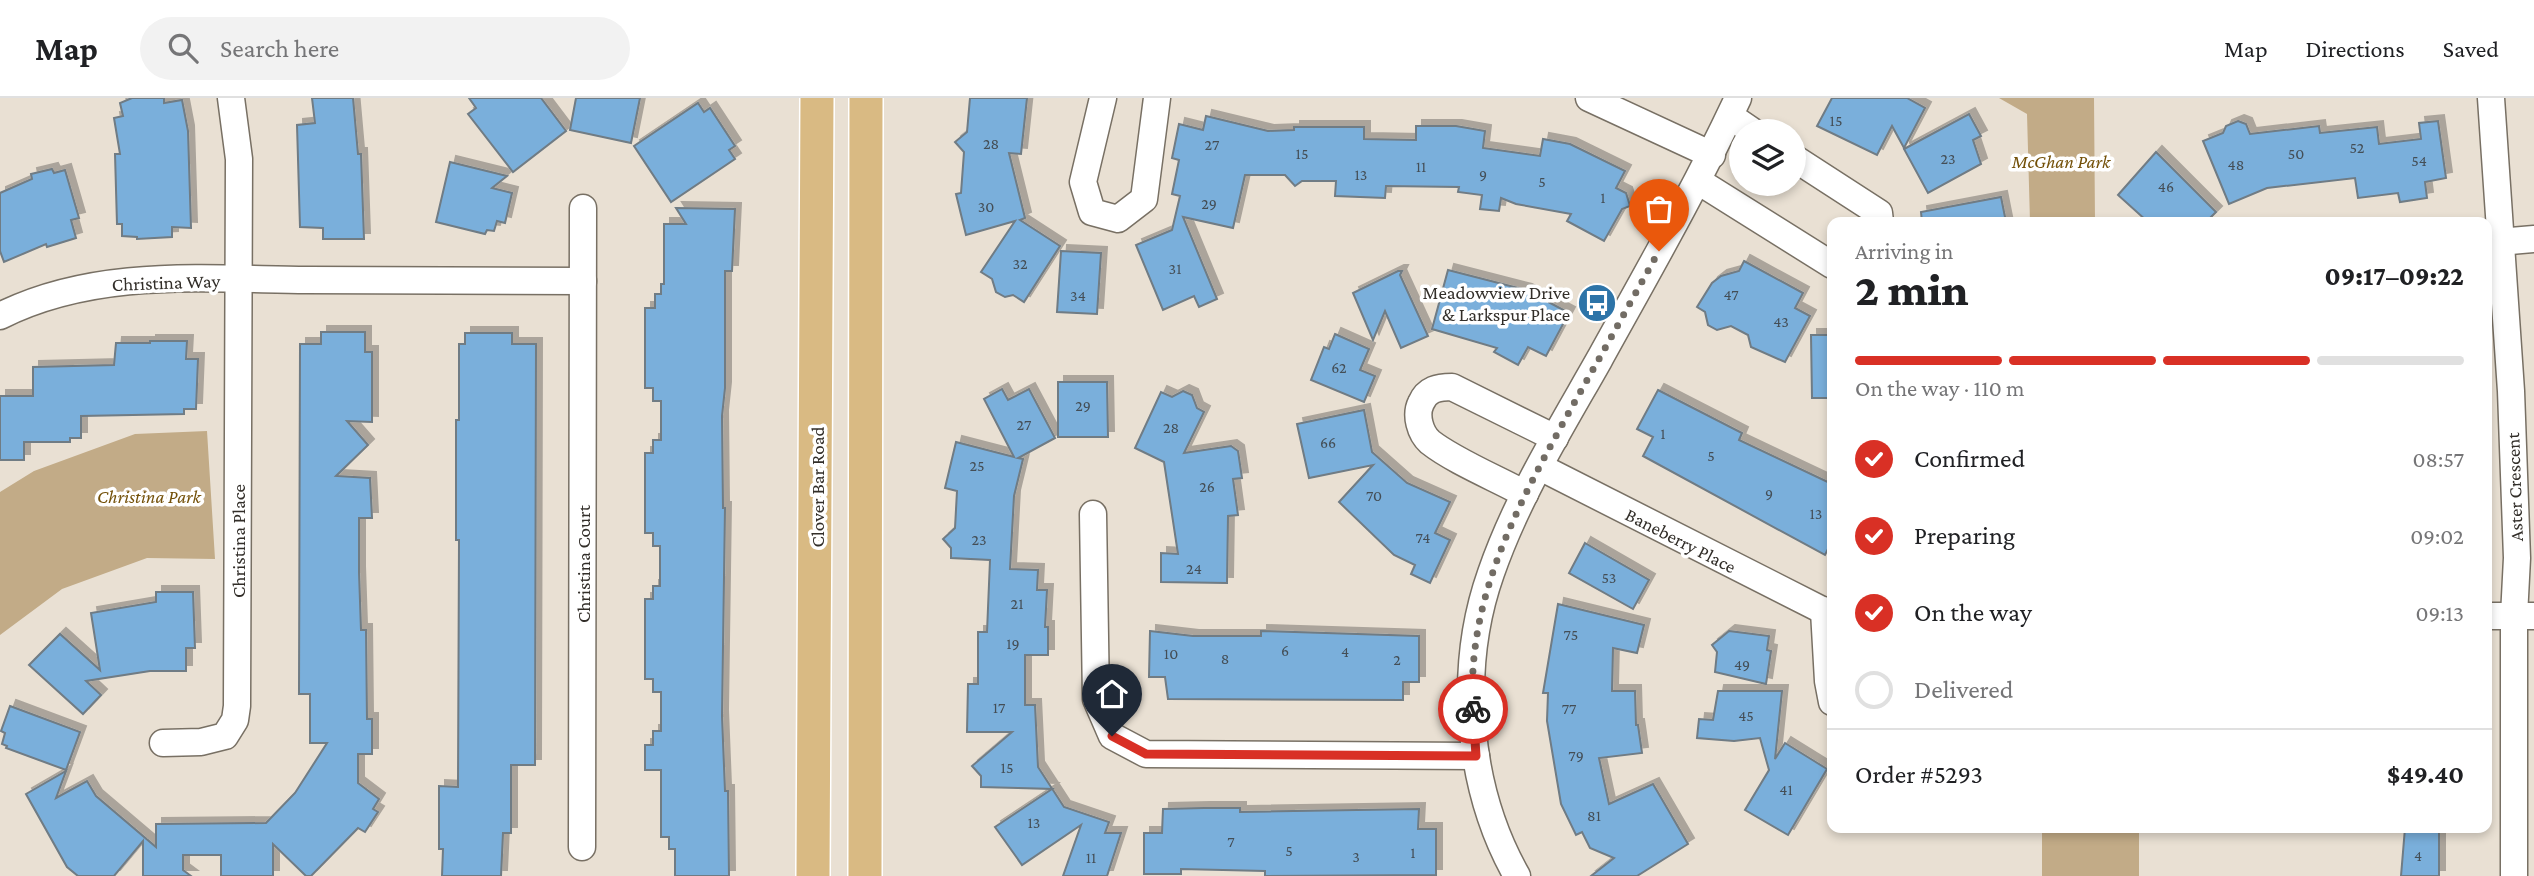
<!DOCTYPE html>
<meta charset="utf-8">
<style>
body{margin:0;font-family:"Crimson Pro",serif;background:#f2f2f2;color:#202124;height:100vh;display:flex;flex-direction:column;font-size:26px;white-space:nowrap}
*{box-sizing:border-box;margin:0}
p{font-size:23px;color:#757577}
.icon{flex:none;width:38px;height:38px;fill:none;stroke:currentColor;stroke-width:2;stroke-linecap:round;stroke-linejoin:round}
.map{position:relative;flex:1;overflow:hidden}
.drawer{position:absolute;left:1827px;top:119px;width:665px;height:616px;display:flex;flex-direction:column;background:#fff;border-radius:14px;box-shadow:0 4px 10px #0003}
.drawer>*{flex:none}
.buttons{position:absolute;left:1729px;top:21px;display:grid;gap:14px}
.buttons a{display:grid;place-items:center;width:77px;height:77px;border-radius:50%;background:#fff;box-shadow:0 4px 10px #0003;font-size:35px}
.pin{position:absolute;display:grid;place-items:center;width:60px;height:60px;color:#fff;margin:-72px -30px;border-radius:50% 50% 50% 0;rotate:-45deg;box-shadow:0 0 7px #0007}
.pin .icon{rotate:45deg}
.courier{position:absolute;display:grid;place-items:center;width:70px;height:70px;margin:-35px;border:5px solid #d93025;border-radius:50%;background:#fff;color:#222;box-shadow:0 2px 9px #0007}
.overview em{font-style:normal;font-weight:800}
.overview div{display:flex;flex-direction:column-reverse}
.overview{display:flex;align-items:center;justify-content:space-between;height:119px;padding:0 28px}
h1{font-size:46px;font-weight:800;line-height:52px}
.bar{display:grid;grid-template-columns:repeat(4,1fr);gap:10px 7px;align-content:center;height:84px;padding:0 28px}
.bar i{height:9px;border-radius:5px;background:#e0e0e0}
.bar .active{background:#d93025}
.bar p{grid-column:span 4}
.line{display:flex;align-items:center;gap:18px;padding:0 28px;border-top:2px solid #e0e0e0}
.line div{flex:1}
ol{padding:0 28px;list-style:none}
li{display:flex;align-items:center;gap:21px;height:77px}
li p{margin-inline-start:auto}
li .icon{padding:7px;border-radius:50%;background:#d93025;color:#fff;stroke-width:4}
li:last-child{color:#757577}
li i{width:38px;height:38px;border:4px solid #e0e0e0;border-radius:50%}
header{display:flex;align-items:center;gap:42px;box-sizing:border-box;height:98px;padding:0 35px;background:#fff;border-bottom:2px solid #e0e0e0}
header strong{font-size:33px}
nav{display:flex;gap:38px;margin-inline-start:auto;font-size:24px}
.search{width:490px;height:63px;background:#f2f2f2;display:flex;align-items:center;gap:18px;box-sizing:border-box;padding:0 24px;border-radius:38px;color:#757577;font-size:26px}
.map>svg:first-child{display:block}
.green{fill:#c2ab87}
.building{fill:#7aafdb;stroke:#6f7b84;stroke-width:2;filter:url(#shadow)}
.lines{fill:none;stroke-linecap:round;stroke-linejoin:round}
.minor-casing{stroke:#787064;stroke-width:29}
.major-casing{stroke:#fff;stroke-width:36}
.minor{stroke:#fff;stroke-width:26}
.major{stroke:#d9ba83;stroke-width:33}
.done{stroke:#726c64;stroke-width:7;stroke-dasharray:0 12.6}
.route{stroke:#d93025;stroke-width:9}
.labels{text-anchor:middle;stroke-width:7;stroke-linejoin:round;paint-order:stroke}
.number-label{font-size:16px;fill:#444e56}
.park-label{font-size:19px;font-style:italic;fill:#735008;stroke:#fff}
.street-label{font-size:19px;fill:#322e29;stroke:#fff}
.poi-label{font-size:19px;fill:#322e29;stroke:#fff;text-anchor:end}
</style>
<header>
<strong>Map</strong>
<div class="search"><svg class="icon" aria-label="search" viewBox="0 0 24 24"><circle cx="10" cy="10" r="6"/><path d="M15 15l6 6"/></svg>Search here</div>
<nav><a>Map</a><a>Directions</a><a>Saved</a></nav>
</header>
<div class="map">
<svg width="2534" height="778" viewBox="0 0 2534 778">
<defs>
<filter id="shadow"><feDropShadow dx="6" dy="-6" stdDeviation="0" flood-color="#0004"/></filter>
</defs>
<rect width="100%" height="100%" fill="#e9e0d3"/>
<!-- green -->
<g class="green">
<path d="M 1999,0 L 2094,0 L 2095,124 L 2030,124 L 2027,16 Z"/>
<path d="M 207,333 L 215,461 L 147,460 L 62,491 L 0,537 L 0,394 L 34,373 L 135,336 Z"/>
<rect x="2042" y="730" width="97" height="48"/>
</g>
<!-- building -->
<g class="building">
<path d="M 132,0 L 164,0 L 164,5 L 182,2 L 188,33 L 191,130 L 172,129 L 172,139 L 137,141 L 137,139 L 122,138 L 122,126 L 117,126 L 115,56 L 120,56 L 114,20 L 123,18 L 120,5 Z"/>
<path d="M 312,0 L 353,0 L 358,56 L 361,56 L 364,141 L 323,141 L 323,130 L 300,129 L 297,27 L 315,25 Z"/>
<path d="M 469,0 L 541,0 L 566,33 L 513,74 L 468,16 L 476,10 Z"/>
<path d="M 576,0 L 640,0 L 631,45 L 570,32 Z"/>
<path d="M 970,0 L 1027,0 L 1021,56 L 1009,55 L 1025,120 L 1020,122 L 1060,148 L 1024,204 L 1013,197 L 1005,199 L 996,194 L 992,181 L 981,174 L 1015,123 L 966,137 L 956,96 L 961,95 L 964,54 L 955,44 L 967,34 Z"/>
<path d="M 1832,0 L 1907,0 L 1925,10 L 1904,50 L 1892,28 L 1877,57 L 1817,28 Z"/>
<path d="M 698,5 L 704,14 L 710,10 L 735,48 L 729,52 L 735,61 L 671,104 L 634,48 Z"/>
<path d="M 1969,16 L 1981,38 L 1973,42 L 1981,66 L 1928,95 L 1904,51 Z"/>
<path d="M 1206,18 L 1268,33 L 1294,32 L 1294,29 L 1364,29 L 1364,41 L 1416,42 L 1416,28 L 1456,28 L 1485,33 L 1483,50 L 1540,58 L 1543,41 L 1570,46 L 1625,73 L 1616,90 L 1626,95 L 1630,108 L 1622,111 L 1604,143 L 1567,123 L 1571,116 L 1516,106 L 1501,100 L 1499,113 L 1480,111 L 1482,97 L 1458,94 L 1459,89 L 1386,88 L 1385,100 L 1335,98 L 1336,83 L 1302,83 L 1295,88 L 1285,77 L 1245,77 L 1233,130 L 1183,119 L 1217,201 L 1199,209 L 1194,198 L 1163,212 L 1136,147 L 1172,132 L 1180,98 L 1172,96 L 1179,62 L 1172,60 L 1179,26 L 1203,32 Z"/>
<path d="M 2238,23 L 2246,26 L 2250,36 L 2319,28 L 2320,35 L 2377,29 L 2379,46 L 2421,41 L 2419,25 L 2438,23 L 2446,80 L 2425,84 L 2427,100 L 2400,104 L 2398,95 L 2358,100 L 2355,80 L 2267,90 L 2229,106 L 2203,43 L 2223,35 L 2226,28 Z"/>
<path d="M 2156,54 L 2216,114 L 2206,124 L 2148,124 L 2118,97 Z"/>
<path d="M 450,64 L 507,78 L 492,90 L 512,95 L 505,125 L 497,123 L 494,133 L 487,132 L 485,136 L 436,124 Z"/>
<path d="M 52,71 L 54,75 L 65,72 L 79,120 L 71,122 L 76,140 L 47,149 L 46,146 L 4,164 L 0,153 L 0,95 L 32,81 L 31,76 Z"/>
<path d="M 2001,99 L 2006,124 L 1922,124 L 1921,114 Z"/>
<path d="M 676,110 L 735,111 L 732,173 L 725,173 L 725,290 L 722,318 L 723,410 L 725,410 L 722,618 L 725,693 L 728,693 L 729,778 L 675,778 L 675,751 L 669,751 L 669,739 L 661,739 L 661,672 L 645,672 L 645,647 L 653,647 L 653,633 L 661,633 L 661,594 L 653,594 L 653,581 L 645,581 L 645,501 L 653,501 L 653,488 L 660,488 L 660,448 L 653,448 L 653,435 L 645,435 L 645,355 L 653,355 L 653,342 L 661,342 L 661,303 L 653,303 L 653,290 L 645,290 L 645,210 L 655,210 L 655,196 L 661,196 L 661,186 L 664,186 L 664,126 L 686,126 Z"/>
<path d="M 1061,153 L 1101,155 L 1097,216 L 1057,214 Z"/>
<path d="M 1744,163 L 1803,195 L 1795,210 L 1810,218 L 1785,264 L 1751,249 L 1748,237 L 1731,228 L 1717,232 L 1708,227 L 1705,214 L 1697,209 L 1712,185 L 1721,178 L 1739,173 Z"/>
<path d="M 1448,172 L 1526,192 L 1569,215 L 1546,258 L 1528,249 L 1518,267 L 1494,254 L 1497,250 L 1432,231 Z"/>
<path d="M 1398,173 L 1402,173 L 1400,177 L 1428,238 L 1401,250 L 1385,213 L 1373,242 L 1353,195 Z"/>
<path d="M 321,234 L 365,234 L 365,254 L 372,254 L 372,324 L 347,323 L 368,347 L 336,378 L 370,380 L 372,420 L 359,420 L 359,474 L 361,532 L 366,532 L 367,621 L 372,621 L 372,656 L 358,656 L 358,685 L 379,701 L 373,711 L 378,714 L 365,734 L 358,730 L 311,778 L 306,778 L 273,746 L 273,778 L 221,778 L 221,757 L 183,757 L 183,772 L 191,778 L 143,778 L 143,743 L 114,778 L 78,778 L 67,769 L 26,696 L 66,673 L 56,700 L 87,683 L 96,698 L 156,749 L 156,726 L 266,725 L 295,695 L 327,645 L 310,645 L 310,596 L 299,596 L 300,246 L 321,246 Z"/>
<path d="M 465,235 L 512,235 L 512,246 L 536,246 L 535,667 L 511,667 L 511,735 L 503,735 L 501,778 L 442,778 L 443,751 L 439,751 L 439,688 L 458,689 L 459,442 L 456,442 L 456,322 L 459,322 L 459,246 L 465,246 Z"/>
<path d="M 1335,236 L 1369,251 L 1360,272 L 1375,278 L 1364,304 L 1311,282 L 1324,249 L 1329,251 Z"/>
<path d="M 1811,237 L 1832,237 L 1831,300 L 1812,300 Z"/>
<path d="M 150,243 L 187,243 L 186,261 L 198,261 L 196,311 L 184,311 L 184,316 L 81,318 L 81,340 L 70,340 L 70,344 L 24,344 L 24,362 L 0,362 L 0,298 L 33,298 L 33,269 L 114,267 L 116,245 L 150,245 Z"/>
<path d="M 1058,284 L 1107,284 L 1108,339 L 1058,339 Z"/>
<path d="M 1002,291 L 1008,302 L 1029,291 L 1055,340 L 1018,360 L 1023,361 L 1014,398 L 1010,471 L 1038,472 L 1037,492 L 1047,492 L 1045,529 L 1048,529 L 1048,557 L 1025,557 L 1025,607 L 1035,607 L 1038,669 L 1064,709 L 1109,724 L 1105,735 L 1121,735 L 1107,778 L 1063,778 L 1081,727 L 1022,767 L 995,729 L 1052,691 L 981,689 L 981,678 L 972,668 L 1012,634 L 967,634 L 968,586 L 978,586 L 978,534 L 987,534 L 990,462 L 951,460 L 951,450 L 943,441 L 955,430 L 957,393 L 945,390 L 956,344 L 1014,359 L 984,301 Z"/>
<path d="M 1658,292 L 1742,335 L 1739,342 L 1832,386 L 1832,443 L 1825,457 L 1643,358 L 1653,339 L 1637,331 Z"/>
<path d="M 1183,293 L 1192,297 L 1197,310 L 1204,314 L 1184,355 L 1231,348 L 1238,353 L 1242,380 L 1233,381 L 1238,417 L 1228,418 L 1227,485 L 1161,484 L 1161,455 L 1178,456 L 1164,364 L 1135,350 L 1161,294 L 1172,299 Z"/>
<path d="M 1364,312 L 1372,354 L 1407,385 L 1450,404 L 1435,435 L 1450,442 L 1430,485 L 1411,476 L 1415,467 L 1394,457 L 1339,404 L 1373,367 L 1309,380 L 1297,326 Z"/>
<path d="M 1585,445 L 1649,482 L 1633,511 L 1569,475 Z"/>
<path d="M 156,494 L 193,494 L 195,550 L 186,550 L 186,573 L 150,573 L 86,583 L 101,597 L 83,616 L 29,567 L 60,536 L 100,572 L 91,515 L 156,504 Z"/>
<path d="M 1558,506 L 1644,527 L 1637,555 L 1613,550 L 1612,593 L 1635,593 L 1636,627 L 1638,627 L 1642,655 L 1599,660 L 1609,706 L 1653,686 L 1688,746 L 1637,778 L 1591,778 L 1614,760 L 1590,750 L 1582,734 L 1576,737 L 1561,706 L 1547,623 L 1548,595 L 1543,595 Z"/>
<path d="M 1150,533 L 1193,538 L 1261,538 L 1261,533 L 1419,538 L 1419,584 L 1403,584 L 1403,602 L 1168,601 L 1165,579 L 1149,579 Z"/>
<path d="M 1729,533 L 1769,538 L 1767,552 L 1771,553 L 1766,586 L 1715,574 L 1717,554 L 1712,547 Z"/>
<path d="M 1718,593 L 1782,593 L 1775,661 L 1785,645 L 1827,671 L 1788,737 L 1745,712 L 1769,672 L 1760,640 L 1734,643 L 1697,640 L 1699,621 L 1713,622 Z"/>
<path d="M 10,608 L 80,634 L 66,672 L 6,650 L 7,648 L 2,646 L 5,635 L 1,633 Z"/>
<path d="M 1204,710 L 1240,710 L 1240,714 L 1419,711 L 1418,731 L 1436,731 L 1436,777 L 1265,778 L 1265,773 L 1181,771 L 1181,776 L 1144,776 L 1144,735 L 1162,735 L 1163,711 Z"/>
<path d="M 2405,730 L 2439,730 L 2439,778 L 2401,778 Z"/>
</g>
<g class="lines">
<!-- minor casing -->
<g class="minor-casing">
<g id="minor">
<path d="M 1103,0 L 1083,84 L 1092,114 L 1118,121 L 1144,101 L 1157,0"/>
<path d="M 1589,0 L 1712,57"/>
<path d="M 2491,0 L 2511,293 L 2517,460 L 2514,518 L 2514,778"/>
<path d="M 1730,18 L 1752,33"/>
<path d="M 1794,60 L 1879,115 L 1880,124"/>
<path d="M 1698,83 L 1832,167"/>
<path d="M 2487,145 L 2534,141"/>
<path d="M 0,218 C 95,170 205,181 307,182 C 399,182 491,183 583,183"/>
<path d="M 1540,369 L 1824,513 L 1832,512"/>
<path d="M 1525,396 C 1498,381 1454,363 1430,344 C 1420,335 1415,317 1421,305 C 1427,291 1438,289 1452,289 L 1555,340"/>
<path d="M 1093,416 L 1096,601 L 1112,638 L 1146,656 L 1476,658"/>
<path d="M 1824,513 L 1828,583 L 1832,604"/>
<path d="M 2487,518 L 2534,518"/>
<path d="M 163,645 L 201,644 L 225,638 L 235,622 L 237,608 L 239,61 L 231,0"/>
<path d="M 582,749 L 583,110"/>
<path d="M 1517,778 C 1467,690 1457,571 1491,475 C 1517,400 1560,331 1599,262 C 1647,175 1696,90 1738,0"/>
</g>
</g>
<!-- major casing -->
<g class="major-casing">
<g id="major">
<path d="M 813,778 L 817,0"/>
<path d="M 865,778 L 866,0"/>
</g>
</g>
<!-- minor -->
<use href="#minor" class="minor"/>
<!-- major -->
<use href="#major" class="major"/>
</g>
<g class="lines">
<!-- done -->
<path class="done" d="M 1473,611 C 1466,499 1520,403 1573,307 C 1602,256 1630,205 1659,153"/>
<!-- route -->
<path class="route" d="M 1112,638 L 1146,656 L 1476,658 L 1473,611"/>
</g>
<!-- icons -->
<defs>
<g id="bus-disc" transform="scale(2.0125)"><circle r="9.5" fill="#2d74a8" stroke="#fff"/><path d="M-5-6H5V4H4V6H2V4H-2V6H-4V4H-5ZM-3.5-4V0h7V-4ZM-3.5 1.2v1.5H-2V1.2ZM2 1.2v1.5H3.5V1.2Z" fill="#fff"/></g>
</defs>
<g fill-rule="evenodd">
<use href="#bus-disc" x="1597" y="205"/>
</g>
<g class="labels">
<!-- number labels -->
<g class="number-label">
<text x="1836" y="28">15</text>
<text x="991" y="51">28</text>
<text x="1212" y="52">27</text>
<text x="2357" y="55">52</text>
<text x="1302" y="61">15</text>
<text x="2296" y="61">50</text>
<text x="1948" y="66">23</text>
<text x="2419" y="68">54</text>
<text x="2236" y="72">48</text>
<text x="1421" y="74">11</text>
<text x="1361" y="82">13</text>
<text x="1483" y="82">9</text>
<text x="1542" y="89">5</text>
<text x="2166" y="94">46</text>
<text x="1603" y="105">1</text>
<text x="1209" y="111">29</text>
<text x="986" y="114">30</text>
<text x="1020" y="171">32</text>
<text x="1175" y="176">31</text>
<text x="1731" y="202">47</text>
<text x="1078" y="203">34</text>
<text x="1781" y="229">43</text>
<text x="1339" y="275">62</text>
<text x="1083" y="313">29</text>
<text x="1024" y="332">27</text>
<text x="1171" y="335">28</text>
<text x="1663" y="341">1</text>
<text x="1328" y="350">66</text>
<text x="1711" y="363">5</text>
<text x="977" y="373">25</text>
<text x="1207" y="394">26</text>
<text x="1769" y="401">9</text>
<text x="1374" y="403">70</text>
<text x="1816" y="421">13</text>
<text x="1423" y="445">74</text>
<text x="979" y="447">23</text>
<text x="1194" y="476">24</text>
<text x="1609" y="485">53</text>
<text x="1017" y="511">21</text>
<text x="1571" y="542">75</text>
<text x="1013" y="551">19</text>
<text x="1285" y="558">6</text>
<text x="1345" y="559">4</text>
<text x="1171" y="561">10</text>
<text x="1225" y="566">8</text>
<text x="1397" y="567">2</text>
<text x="1742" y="572">49</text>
<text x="999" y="615">17</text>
<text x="1569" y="616">77</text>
<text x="1746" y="623">45</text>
<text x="1576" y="663">79</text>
<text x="1007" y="675">15</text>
<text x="1786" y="697">41</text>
<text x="1594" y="723">81</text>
<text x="1034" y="730">13</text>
<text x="1231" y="749">7</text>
<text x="1289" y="758">5</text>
<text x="1413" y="760">1</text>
<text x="2418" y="763">4</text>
<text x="1356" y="764">3</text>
<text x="1091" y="765">11</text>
</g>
<!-- park labels -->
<g class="park-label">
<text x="2061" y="70">McGhan Park</text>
<text x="149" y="405">Christina Park</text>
</g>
<!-- street labels -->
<g class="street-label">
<text transform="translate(166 184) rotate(-2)" y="7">Christina Way</text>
<text transform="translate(817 389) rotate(-90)" y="7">Clover Bar Road</text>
<text transform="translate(2514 389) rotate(-92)" y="7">Aster Crescent</text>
<text transform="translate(1681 442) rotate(27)" y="7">Baneberry Place</text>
<text transform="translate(238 443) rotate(-90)" y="7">Christina Place</text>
<text transform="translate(583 466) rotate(-90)" y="7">Christina Court</text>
</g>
<!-- poi labels -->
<g class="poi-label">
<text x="1570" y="201">Meadowview Drive<tspan x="1570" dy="22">&amp; Larkspur Place</tspan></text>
</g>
</g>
</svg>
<div class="buttons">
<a><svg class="icon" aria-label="layers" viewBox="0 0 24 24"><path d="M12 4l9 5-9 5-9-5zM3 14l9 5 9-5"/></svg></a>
</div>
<div class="pin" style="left:1659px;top:153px;background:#ea580c"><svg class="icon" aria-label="bag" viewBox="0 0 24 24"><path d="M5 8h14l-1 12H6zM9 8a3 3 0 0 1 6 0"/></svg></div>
<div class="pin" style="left:1112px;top:638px;background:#1f2937"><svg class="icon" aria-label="home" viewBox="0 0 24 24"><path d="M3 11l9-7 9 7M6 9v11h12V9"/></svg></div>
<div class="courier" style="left:1473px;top:611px"><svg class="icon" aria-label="bike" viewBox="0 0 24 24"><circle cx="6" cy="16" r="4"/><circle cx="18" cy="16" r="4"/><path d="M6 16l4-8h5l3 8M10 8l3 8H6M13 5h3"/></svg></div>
<section class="drawer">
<div class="overview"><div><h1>2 min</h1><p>Arriving in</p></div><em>09:17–09:22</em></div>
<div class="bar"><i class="active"></i><i class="active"></i><i class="active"></i><i></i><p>On the way · 110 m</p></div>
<ol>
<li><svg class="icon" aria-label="check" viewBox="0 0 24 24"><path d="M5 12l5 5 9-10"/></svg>Confirmed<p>08:57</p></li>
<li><svg class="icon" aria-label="check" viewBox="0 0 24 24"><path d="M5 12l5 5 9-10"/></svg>Preparing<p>09:02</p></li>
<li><svg class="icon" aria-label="check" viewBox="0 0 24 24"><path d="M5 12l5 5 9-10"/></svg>On the way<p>09:13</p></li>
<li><i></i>Delivered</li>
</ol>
<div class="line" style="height:91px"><div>Order #5293</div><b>$49.40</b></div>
</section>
</div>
